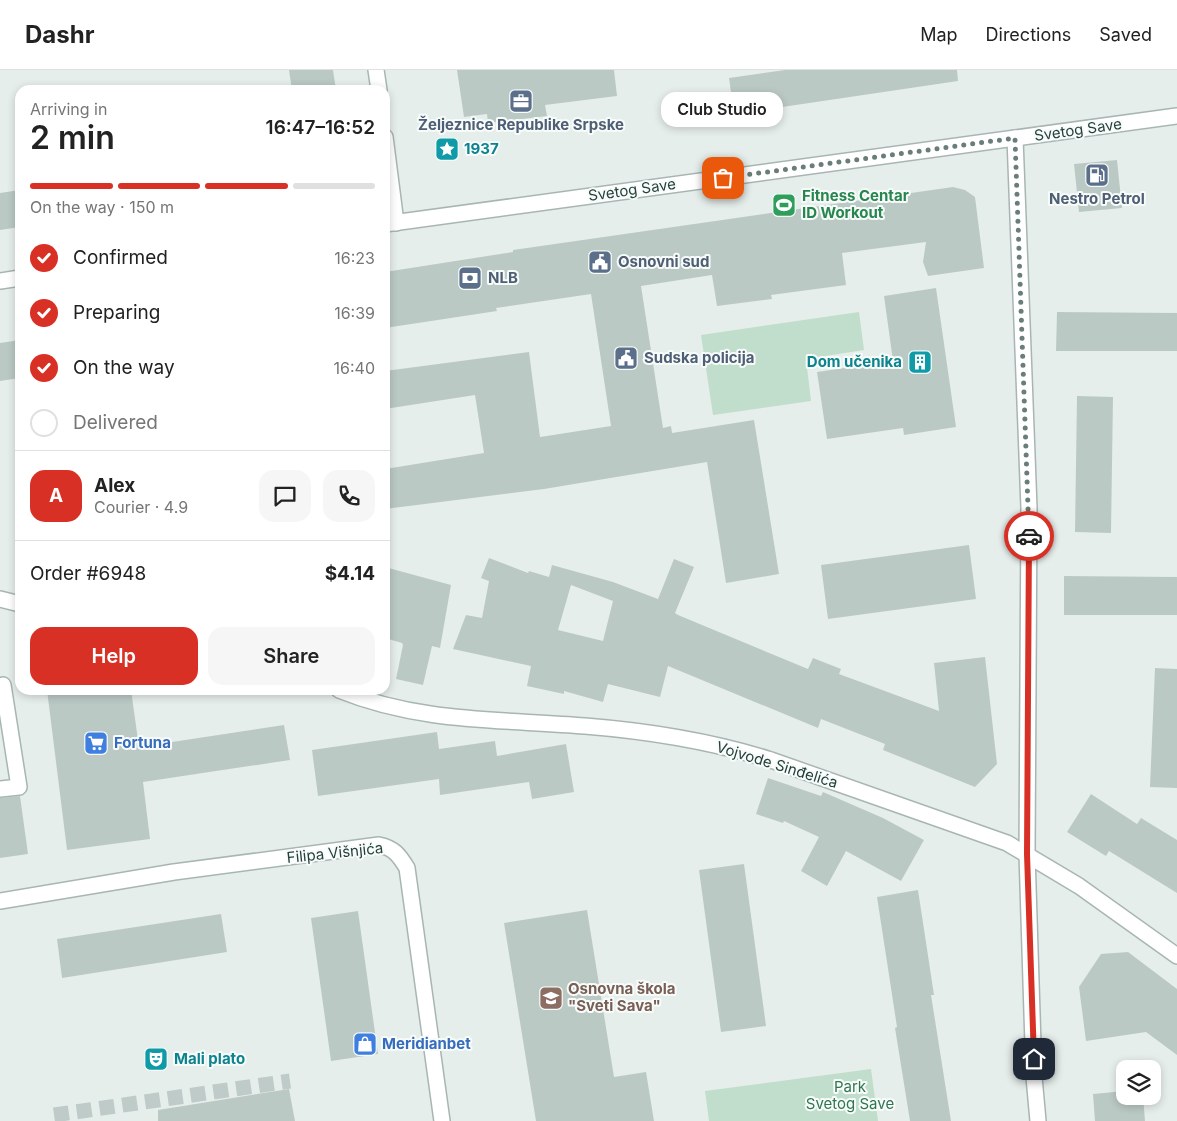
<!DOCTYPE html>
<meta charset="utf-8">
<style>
body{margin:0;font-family:Inter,sans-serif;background:#f6f6f6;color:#222;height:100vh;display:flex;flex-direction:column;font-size:19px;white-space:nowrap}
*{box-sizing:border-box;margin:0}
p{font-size:16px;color:#767676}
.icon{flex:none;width:28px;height:28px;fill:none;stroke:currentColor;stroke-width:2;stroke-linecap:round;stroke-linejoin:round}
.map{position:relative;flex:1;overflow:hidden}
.panel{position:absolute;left:15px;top:15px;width:375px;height:610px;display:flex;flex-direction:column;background:#fff;border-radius:15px;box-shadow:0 2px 8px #0003}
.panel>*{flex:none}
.buttons{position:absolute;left:1116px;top:990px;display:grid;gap:10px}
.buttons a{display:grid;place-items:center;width:45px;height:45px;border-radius:10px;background:#fff;box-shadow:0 2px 8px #0003;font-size:25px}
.pin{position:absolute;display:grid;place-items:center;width:42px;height:42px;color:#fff;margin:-21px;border-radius:10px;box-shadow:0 2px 8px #0006}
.courier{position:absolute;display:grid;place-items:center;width:50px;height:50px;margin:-25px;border:4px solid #d93025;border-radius:50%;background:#fff;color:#222;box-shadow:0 1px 6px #0007}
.bubble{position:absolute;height:35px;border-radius:15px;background:#fff;box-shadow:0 2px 8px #0003;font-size:16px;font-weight:600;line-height:35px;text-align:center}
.headline em{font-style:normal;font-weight:600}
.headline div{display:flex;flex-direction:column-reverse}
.headline{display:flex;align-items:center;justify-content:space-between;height:85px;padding:0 15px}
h1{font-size:32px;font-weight:600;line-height:38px}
.bar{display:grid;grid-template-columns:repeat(4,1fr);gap:8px 5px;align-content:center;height:60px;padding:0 15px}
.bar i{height:6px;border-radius:4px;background:#e0e0e0}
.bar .selected{background:#d93025}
.bar p{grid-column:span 4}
.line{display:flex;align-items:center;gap:12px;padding:0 15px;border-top:1px solid #e0e0e0}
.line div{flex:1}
.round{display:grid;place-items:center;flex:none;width:52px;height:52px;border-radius:15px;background:#f6f6f6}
ol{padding:0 15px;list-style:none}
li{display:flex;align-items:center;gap:15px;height:55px}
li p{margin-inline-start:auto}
li .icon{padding:5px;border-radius:50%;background:#d93025;color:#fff;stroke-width:4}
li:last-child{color:#767676}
li i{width:28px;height:28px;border:2px solid #e0e0e0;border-radius:50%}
.primary-button{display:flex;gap:10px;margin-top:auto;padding:10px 15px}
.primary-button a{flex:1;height:58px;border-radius:15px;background:#d93025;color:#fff;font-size:20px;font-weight:600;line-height:58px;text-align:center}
.primary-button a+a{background:#f6f6f6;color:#222}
header{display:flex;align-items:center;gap:30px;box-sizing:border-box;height:70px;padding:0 25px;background:#fff;border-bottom:1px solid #e0e0e0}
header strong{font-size:24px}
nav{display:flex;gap:28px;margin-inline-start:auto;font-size:18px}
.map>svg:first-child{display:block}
.green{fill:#c0decb}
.building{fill:#bbc9c5;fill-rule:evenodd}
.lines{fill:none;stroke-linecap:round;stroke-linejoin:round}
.minor-tunnel{stroke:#bfcbc8;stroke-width:15;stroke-dasharray:15 8;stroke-linecap:butt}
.minor-casing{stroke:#a8b6b3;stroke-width:18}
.minor{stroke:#fff;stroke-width:15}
.done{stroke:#697d79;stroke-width:5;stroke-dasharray:0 9}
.route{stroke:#d93025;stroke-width:6}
.labels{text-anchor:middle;stroke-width:4;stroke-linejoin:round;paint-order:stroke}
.service-label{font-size:15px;font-weight:bold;fill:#4e5e75;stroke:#f7fbf9;text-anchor:start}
.street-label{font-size:15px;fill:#25403b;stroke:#f7fbf9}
.culture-label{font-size:15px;font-weight:bold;fill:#0d838f;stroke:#f7fbf9;text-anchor:start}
.leisure-label{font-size:15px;font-weight:bold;fill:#27864d;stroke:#f7fbf9;text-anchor:start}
.shop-label{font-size:15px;font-weight:bold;fill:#366cbe;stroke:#f7fbf9;text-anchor:start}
.education-label{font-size:15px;font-weight:bold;fill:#785e54;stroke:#f7fbf9;text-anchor:start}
.park-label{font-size:15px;fill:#307651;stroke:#f7fbf9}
</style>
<header>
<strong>Dashr</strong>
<nav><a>Map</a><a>Directions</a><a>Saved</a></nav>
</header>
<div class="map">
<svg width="1177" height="1051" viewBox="0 0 1177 1051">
<rect width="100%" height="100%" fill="#e6eeeb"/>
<!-- green -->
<g class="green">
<path d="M 859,242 L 864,280 L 806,289 L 811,331 L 713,345 L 701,265 Z"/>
<path d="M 871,999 L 878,1051 L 709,1051 L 705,1021 Z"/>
</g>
<!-- building -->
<g class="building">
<path d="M 289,0 L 333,0 L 336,20 L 292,20 Z"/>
<path d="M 457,0 L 614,0 L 617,26 L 545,35 L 547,46 L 488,53 L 487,44 L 464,47 Z"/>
<path d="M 785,0 L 957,0 L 958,11 L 734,44 L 729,8 Z"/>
<path d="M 1117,90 L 1122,138 L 1079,142 L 1074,94 Z"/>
<path d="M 953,117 L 965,120 L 975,127 L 984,198 L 928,206 L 923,192 L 926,172 L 842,183 L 846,215 L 771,225 L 772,229 L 717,236 L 712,205 L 641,216 L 663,358 L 671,356 L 672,363 L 754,350 L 779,504 L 726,513 L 707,392 L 544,419 L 385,439 L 385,399 L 484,383 L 475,325 L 385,339 L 385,301 L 529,282 L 540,367 L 611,356 L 591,224 L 496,238 L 497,241 L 385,258 L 385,202 L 513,182 L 513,180 Z"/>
<path d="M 20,120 L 20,157 L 0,160 L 0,123 Z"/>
<path d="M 936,218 L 956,357 L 904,365 L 903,358 L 827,369 L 817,302 L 893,291 L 884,226 Z"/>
<path d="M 1057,242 L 1177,243 L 1177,281 L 1056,281 Z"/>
<path d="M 20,270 L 20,308 L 0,311 L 0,273 Z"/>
<path d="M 1077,326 L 1113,327 L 1111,463 L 1075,462 Z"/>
<path d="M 969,475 L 976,529 L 828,549 L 821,495 Z"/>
<path d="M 489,488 L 528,503 L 529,501 L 549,507 L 552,495 L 613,512 L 658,529 L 674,489 L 694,497 L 675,543 L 678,545 L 808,599 L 813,588 L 841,599 L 839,604 L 939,641 L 934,593 L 985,587 L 997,694 L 975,717 L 883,680 L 885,674 L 821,649 L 818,658 L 668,596 L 660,627 L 608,614 L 603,632 L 564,621 L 564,624 L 527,616 L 531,596 L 453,579 L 466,545 L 482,548 L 489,511 L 481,508 ZM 571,515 L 613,531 L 603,571 L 558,560 Z"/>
<path d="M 385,497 L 451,515 L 440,578 L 432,576 L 423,615 L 396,609 L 403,575 L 402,573 L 385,568 Z"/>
<path d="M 1064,506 L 1177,507 L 1177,545 L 1064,545 Z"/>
<path d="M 1155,598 L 1177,599 L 1177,718 L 1150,717 Z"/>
<path d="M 47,620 L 131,620 L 139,677 L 284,655 L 290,690 L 143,712 L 150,769 L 67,780 Z"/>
<path d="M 437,662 L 439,679 L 495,671 L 497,686 L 566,674 L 574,722 L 532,729 L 529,712 L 440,725 L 439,709 L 318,726 L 312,680 Z"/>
<path d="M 768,708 L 821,726 L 823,722 L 883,748 L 924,770 L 901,811 L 846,781 L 827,816 L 801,801 L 819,767 L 784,751 L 783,753 L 756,744 Z"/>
<path d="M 1091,724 L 1137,754 L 1141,748 L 1177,770 L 1177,823 L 1109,781 L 1106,786 L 1067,762 Z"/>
<path d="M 20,726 L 28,784 L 0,788 L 0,728 Z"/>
<path d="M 744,794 L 766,956 L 721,962 L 699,800 Z"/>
<path d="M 918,820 L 934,925 L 931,925 L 951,1051 L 910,1051 L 895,958 L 897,957 L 877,827 Z"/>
<path d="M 587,840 L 614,1007 L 646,1002 L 654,1051 L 536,1051 L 504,853 Z"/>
<path d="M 358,841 L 378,984 L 331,991 L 311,848 Z"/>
<path d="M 221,844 L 227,882 L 62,908 L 57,869 Z"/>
<path d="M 1128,882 L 1177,919 L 1177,985 L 1146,962 L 1086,971 L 1079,917 L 1101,884 Z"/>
<path d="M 289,1019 L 295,1051 L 158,1051 L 158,1040 Z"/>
<path d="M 1125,1021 L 1125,1026 L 1143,1026 L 1145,1051 L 1095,1051 L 1093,1024 Z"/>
</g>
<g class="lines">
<!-- minor-tunnel -->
<path class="minor-tunnel" d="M 54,1045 L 290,1011"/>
<!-- minor casing -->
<g class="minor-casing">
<g id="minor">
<path d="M 376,0 L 379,20"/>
<path d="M 385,67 L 396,153"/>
<path d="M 1015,68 L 1029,438 L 1027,784 L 1034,1007 L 1038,1051"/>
<path d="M 385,154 L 1177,46"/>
<path d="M 0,211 L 20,208"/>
<path d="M 0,529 L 20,534"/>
<path d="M 0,616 L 3,615 L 19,717 L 0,719"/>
<path d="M 339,620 C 420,653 500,649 585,656 C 647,661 711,671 771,690 L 1007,773 L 1079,816 L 1177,886"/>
<path d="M 0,831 L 174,802 L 379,775 C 394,778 399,785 407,798 L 442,1051"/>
</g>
</g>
<!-- minor -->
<use href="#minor" class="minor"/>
</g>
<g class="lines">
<!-- done -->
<path class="done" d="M 723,108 L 1015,68 L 1029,466"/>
<!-- route -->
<path class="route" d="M 1029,466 L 1027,784 L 1034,989"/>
</g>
<!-- icons -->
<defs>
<g id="office-square" transform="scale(1.25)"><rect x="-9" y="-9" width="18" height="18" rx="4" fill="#5c6f8a" stroke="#f7fbf9"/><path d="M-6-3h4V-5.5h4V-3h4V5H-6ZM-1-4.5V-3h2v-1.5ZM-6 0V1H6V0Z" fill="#fff"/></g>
<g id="sight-square" transform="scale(1.25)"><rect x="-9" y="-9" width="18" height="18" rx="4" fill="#0f9aa8" stroke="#f7fbf9"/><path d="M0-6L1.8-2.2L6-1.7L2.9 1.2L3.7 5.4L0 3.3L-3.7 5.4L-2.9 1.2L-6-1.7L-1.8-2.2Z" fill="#fff"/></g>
<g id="fuel-square" transform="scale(1.25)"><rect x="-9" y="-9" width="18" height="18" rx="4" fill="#5c6f8a" stroke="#f7fbf9"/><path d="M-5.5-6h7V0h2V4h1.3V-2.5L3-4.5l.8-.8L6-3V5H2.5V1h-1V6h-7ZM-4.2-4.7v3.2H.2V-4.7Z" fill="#fff"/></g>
<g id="stadium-square" transform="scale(1.25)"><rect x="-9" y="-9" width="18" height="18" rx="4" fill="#2e9e5b" stroke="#f7fbf9"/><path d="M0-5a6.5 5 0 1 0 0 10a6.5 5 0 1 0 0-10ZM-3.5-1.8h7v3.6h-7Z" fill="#fff"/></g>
<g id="civic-square" transform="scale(1.25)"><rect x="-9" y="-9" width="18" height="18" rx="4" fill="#5c6f8a" stroke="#f7fbf9"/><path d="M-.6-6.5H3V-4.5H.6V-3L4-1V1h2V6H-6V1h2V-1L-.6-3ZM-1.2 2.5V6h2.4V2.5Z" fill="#fff"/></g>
<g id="bank-square" transform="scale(1.25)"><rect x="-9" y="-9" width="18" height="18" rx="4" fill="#5c6f8a" stroke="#f7fbf9"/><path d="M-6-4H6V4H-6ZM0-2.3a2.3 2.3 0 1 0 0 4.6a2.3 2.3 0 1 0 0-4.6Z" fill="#fff"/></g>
<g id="building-square" transform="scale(1.25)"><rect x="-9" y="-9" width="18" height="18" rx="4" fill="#0f9aa8" stroke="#f7fbf9"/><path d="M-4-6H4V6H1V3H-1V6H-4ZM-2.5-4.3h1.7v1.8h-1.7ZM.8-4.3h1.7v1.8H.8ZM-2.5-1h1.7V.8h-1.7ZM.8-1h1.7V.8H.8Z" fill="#fff"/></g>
<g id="supermarket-square" transform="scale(1.25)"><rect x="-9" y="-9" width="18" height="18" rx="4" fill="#3f7fe0" stroke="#f7fbf9"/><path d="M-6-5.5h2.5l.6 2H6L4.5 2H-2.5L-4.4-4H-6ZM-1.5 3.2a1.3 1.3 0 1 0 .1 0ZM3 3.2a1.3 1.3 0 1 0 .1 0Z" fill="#fff"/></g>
<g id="school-square" transform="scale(1.25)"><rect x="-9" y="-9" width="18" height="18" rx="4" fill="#8d6e63" stroke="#f7fbf9"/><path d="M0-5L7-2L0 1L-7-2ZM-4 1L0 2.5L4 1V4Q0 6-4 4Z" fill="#fff"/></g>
<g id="shop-square" transform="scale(1.25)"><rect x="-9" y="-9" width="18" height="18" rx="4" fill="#3f7fe0" stroke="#f7fbf9"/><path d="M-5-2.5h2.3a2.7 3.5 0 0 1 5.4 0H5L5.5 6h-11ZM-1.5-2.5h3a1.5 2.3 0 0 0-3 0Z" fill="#fff"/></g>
<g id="theatre-square" transform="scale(1.25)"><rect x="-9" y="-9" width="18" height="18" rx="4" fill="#0f9aa8" stroke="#f7fbf9"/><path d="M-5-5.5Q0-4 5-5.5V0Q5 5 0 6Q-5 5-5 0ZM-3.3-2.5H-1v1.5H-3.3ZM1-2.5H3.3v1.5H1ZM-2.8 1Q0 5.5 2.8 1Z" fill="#fff"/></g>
</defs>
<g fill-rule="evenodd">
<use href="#office-square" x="521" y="31"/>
<use href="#sight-square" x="447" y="79"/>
<use href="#fuel-square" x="1097" y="105"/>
<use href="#stadium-square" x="784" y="135"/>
<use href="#civic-square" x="600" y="192"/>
<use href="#bank-square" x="470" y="208"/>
<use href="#civic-square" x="626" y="288"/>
<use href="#building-square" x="920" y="292"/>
<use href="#supermarket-square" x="96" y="673"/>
<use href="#school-square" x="551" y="928"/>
<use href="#shop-square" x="365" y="974"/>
<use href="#theatre-square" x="156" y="989"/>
</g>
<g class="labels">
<!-- service labels -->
<g class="service-label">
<text x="521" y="60" text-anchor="middle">Željeznice Republike Srpske</text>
<text x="1097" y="134" text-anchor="middle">Nestro Petrol</text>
<text x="618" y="197">Osnovni sud</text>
<text x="488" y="213">NLB</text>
<text x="644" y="293">Sudska policija</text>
</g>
<!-- street labels -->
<g class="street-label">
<text transform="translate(1078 60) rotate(-8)" y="5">Svetog Save</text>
<text transform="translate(632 120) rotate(-8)" y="5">Svetog Save</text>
<text transform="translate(777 695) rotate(17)" y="5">Vojvode Sinđelića</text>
<text transform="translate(335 783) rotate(-6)" y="5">Filipa Višnjića</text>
</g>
<!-- culture labels -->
<g class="culture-label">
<text x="464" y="84">1937</text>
<text x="902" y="297" text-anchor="end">Dom učenika</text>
<text x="174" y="994">Mali plato</text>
</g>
<!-- leisure labels -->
<g class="leisure-label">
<text x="802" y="131">Fitness Centar<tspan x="802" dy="17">ID Workout</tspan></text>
</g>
<!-- shop labels -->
<g class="shop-label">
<text x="114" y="678">Fortuna</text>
<text x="382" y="979">Meridianbet</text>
</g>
<!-- education labels -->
<g class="education-label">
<text x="568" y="924">Osnovna škola<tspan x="568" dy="17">"Sveti Sava"</tspan></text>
</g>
<!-- park labels -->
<g class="park-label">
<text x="850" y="1022">Park<tspan x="850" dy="17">Svetog Save</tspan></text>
</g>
</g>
</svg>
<div class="buttons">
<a><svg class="icon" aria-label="layers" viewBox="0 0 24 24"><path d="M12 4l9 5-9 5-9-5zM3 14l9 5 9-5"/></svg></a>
</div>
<div class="pin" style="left:723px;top:108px;background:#ea580c"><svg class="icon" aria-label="bag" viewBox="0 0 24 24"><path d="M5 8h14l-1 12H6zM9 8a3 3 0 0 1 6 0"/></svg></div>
<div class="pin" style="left:1034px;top:989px;background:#1f2937"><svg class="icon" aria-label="home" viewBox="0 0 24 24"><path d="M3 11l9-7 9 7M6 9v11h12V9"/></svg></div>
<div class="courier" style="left:1029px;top:466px"><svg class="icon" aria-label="car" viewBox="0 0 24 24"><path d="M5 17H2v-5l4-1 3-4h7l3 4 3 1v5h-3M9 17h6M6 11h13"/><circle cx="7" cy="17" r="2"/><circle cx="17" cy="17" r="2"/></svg></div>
<div class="bubble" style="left:661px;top:22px;width:122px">Club Studio</div>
<section class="panel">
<div class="headline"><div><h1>2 min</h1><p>Arriving in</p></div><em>16:47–16:52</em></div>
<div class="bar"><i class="selected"></i><i class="selected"></i><i class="selected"></i><i></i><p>On the way · 150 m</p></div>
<ol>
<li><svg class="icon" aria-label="check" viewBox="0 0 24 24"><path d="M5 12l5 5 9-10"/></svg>Confirmed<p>16:23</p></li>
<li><svg class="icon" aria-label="check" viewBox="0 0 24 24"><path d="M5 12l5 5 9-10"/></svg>Preparing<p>16:39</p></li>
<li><svg class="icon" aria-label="check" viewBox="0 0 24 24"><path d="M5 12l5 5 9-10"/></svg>On the way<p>16:40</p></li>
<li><i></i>Delivered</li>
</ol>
<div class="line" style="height:90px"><b class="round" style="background:#d93025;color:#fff">A</b><div><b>Alex</b><p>Courier · 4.9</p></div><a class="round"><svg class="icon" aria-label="chat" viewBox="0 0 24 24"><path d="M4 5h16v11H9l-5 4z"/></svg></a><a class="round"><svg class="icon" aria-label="phone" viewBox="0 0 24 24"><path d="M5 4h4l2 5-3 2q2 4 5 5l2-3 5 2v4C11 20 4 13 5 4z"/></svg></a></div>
<div class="line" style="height:65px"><div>Order #6948</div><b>$4.14</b></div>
<div class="primary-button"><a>Help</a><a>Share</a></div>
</section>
</div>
